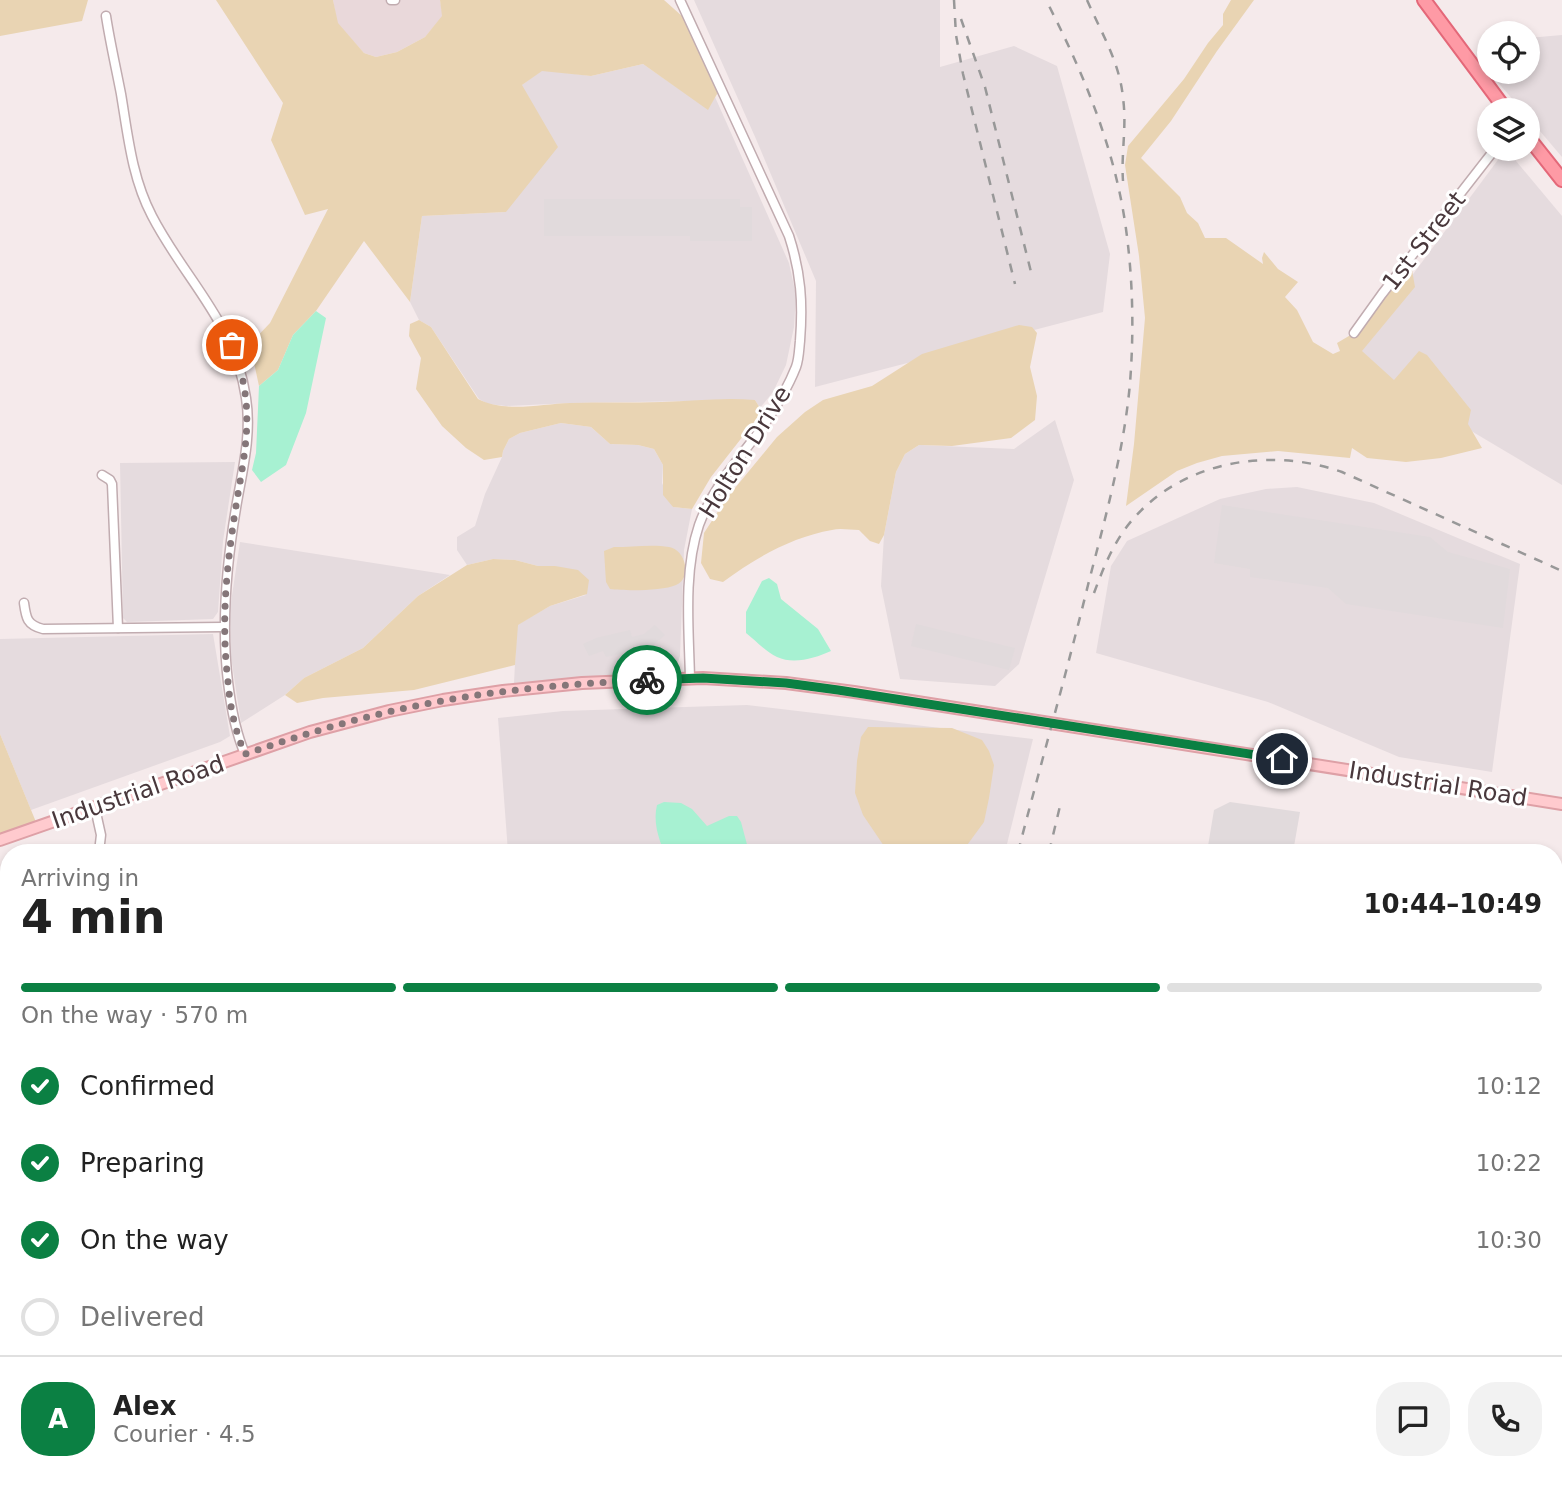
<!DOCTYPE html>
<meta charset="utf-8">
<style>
body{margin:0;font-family:"DejaVu Sans",sans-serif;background:#f2f2f2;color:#222;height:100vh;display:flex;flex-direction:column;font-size:26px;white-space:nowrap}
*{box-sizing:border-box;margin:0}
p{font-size:23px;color:#767676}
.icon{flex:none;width:38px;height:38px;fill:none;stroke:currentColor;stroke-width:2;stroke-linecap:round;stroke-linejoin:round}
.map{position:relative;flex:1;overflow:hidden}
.sheet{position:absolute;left:0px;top:844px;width:1563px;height:653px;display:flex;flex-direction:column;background:#fff;border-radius:28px 28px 0 0;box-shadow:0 4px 10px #0003}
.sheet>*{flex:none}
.buttons{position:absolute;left:1477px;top:21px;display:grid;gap:14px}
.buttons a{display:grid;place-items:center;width:63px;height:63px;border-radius:50%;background:#fff;box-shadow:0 4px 10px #0003;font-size:35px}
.pin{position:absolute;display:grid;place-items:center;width:60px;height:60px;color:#fff;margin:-30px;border:4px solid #fff;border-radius:50%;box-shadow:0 2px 7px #0007}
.courier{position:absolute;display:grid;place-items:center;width:70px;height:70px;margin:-35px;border:5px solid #0b8043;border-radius:50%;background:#fff;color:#222;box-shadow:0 2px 9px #0007}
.head em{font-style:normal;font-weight:700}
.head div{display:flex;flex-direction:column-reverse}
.head{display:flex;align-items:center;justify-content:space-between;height:119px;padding:0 21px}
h1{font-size:46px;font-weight:700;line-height:52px}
.bar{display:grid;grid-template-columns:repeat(4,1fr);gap:10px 7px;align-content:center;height:84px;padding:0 21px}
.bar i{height:9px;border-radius:5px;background:#e0e0e0}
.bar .on{background:#0b8043}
.bar p{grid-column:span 4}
.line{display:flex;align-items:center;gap:18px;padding:0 21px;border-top:2px solid #e0e0e0}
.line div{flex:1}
.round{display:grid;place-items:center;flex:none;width:74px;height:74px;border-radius:28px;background:#f2f2f2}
ol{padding:0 21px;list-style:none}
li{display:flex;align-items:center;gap:21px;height:77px}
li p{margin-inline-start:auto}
li .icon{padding:7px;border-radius:50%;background:#0b8043;color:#fff;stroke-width:4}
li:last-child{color:#767676}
li i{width:38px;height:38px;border:4px solid #e0e0e0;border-radius:50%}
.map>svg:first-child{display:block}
.residential{fill:#e9d8da}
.industrial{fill:#e5dbde}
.green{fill:#e9d4b3}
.parking{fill:#e1dadc}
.water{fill:#a7f1d2}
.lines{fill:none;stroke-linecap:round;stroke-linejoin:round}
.street-casing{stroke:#c1acb0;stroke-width:11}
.secondary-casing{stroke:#dea0a6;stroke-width:14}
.primary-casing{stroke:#e46879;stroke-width:16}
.street{stroke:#fff;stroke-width:8}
.secondary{stroke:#ffcace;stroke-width:10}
.primary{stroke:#fe9aa5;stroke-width:12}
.rail{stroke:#989898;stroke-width:2.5;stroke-dasharray:9 9;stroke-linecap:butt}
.done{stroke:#857679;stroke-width:7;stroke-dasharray:0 12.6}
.route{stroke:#0b8043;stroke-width:9}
.labels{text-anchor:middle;stroke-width:6;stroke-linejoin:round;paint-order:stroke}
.street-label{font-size:24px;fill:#49383c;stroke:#fff}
</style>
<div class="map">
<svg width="1562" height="1496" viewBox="0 0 1562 1496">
<rect width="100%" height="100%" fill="#f5eaeb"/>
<!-- residential -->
<path class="residential" d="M 333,0 L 440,0 L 443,16 L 425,37 L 397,52 L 376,57 L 364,53 L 337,23 Z"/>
<!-- industrial -->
<g class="industrial">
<path d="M 694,0 L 940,0 L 940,67 L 1014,46 L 1057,66 L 1110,254 L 1103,312 L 815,387 L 816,281 L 756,139 Z"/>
<path d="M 1562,35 L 1562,157 L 1528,117 L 1528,110 L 1522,110 L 1487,70 L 1489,68 L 1489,72 L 1528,72 L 1528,38 Z"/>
<path d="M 643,64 L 708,109 L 715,97 L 789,263 L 796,295 L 794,327 L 786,365 L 773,392 L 760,408 L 755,400 L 571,403 L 506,406 L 488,404 L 479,399 L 431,327 L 419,320 L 410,302 L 422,216 L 506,212 L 522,85 L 542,70 L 591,76 Z"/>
<path d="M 1506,149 L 1562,216 L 1562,485 L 1350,359 Z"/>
<path d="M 1055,420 L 1074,480 L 1019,664 L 995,686 L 900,679 L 881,586 L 884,535 L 896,472 L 905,454 L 919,445 L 1014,449 Z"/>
<path d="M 561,423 L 591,427 L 610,444 L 638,445 L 654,449 L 663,465 L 662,483 L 673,507 L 692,509 L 684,550 L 680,656 L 676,668 L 662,672 L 514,683 L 517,625 L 550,606 L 586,595 L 555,566 L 538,566 L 515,560 L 493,559 L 467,565 L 457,550 L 457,537 L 475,526 L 485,494 L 502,457 L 503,451 L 509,439 L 520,433 Z"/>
<path d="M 235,462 L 223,541 L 218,612 L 213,619 L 127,622 L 123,618 L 120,463 Z"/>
<path d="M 1297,487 L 1374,503 L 1520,564 L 1492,772 L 1399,757 L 1268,702 L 1096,653 L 1111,566 L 1127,541 L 1220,499 L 1266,489 Z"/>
<path d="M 240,542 L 450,575 L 418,596 L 363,648 L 304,678 L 285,695 L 241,723 L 231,657 L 230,609 Z"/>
<path d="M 213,634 L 230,736 L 220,742 L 31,810 L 0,734 L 0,639 Z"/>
<path d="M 747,705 L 1033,739 L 1005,852 L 508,852 L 498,718 L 563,711 Z"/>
<path d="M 1195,1488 L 1373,1488 L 1376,1496 L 1184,1496 Z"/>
</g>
<!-- green -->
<g class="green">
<path d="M 0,0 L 88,0 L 82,21 L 0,36 Z"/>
<path d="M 216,0 L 333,0 L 338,23 L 364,53 L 376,57 L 397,52 L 425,37 L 442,16 L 440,0 L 664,0 L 692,25 L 721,87 L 708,110 L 643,64 L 591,76 L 542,71 L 522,85 L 558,147 L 506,212 L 422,216 L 410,302 L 364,241 L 316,311 L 293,335 L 278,370 L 259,386 L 250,344 L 270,323 L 328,209 L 305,215 L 271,140 L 283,103 Z"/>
<path d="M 1231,0 L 1254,0 L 1217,51 L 1171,121 L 1141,158 L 1180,197 L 1187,213 L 1198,223 L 1205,238 L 1226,238 L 1263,264 L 1262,258 L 1264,252 L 1278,269 L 1298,282 L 1285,297 L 1297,310 L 1313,342 L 1333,354 L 1340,351 L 1337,343 L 1354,333 L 1404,266 L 1412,270 L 1415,287 L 1362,351 L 1394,380 L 1419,351 L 1427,355 L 1471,410 L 1468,424 L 1482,448 L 1441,458 L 1406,462 L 1367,458 L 1352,448 L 1350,458 L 1278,451 L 1222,456 L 1197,463 L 1177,471 L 1126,506 L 1134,444 L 1145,318 L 1139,256 L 1125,165 L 1128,146 L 1184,79 L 1208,43 L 1223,25 L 1223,14 Z"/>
<path d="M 419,320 L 431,327 L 478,399 C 505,413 541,404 570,403 C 601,402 632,403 662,402 C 693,401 724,397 755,400 L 760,408 L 758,417 L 711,477 L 692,509 L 673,507 L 663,495 L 663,465 L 654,449 L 638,445 L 610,444 L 591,427 L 561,423 L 520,433 L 509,439 L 503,451 L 502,457 L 484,460 L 466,448 L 442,426 L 416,389 L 421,358 L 409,336 L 410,324 Z"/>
<path d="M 1019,325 L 1032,327 L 1037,333 L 1030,367 L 1037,396 L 1035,420 L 1011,438 L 952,446 L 919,445 L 905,454 L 896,472 L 884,535 L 879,544 L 870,541 L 859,530 C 850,530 840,528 832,530 C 792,537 755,558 723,582 L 710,579 L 701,563 L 704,533 L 726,499 L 777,437 L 805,412 L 823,400 L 872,386 L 922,354 Z"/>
<path d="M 614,547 C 631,547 653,544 669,547 C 685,549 693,578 676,585 C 663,591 625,591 610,589 L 606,582 L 604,551 Z"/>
<path d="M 493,559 L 515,560 L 538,566 L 555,566 L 578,570 L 589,580 L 587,594 L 550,606 L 518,625 L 515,665 L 414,690 L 323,698 L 297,703 L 285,695 L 304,678 L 363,648 L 418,596 L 467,565 Z"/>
<path d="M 868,727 L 952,728 L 982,740 L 989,751 L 994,765 L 989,798 L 984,822 L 962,852 L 888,852 L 863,815 L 855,793 L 857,761 L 861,737 Z"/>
<path d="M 0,734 L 38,827 L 0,840 Z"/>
<path d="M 9,1019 L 9,1133 L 4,1148 L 9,1156 L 9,1273 L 0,1275 L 0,1035 Z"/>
</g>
<!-- parking -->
<g class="parking">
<path d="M 544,199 L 740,199 L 740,207 L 752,207 L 752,241 L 690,241 L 690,236 L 544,236 Z"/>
<path d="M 1222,505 L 1430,537 L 1448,552 L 1510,569 L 1503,628 L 1346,604 L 1328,588 L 1250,577 L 1250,569 L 1214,563 Z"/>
<path d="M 916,624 L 1015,648 L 1009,670 L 911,646 Z"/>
<path d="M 655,625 L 665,635 L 653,645 L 644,649 L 606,657 L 603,651 L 589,656 L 583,644 L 596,638 L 630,630 L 632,637 L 644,634 Z"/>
<path d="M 1230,802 L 1300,812 L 1293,852 L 1207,852 L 1214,810 Z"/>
</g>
<!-- water -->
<g class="water">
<path d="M 316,311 L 326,318 L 306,413 L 286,465 L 261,482 L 252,470 L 256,453 L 259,386 L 278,370 L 293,335 Z"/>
<path d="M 769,578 L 777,584 L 781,599 L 818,629 L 831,651 C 815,658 794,665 777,657 C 766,652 755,640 746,633 L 746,612 L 762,581 Z"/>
<path d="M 664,802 L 681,803 L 692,809 L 707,826 L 729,816 L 737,816 L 741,822 L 749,852 L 664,852 C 658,837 653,821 657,805 Z"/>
</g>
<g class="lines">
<!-- street casing -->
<g class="street-casing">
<g id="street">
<path d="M 391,0 L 395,0"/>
<path d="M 680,0 L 789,236 C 801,273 803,303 800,341 C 799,350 799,359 796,367 C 787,390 773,412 759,432 C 736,462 712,489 699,525 C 683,572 689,630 690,679"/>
<path d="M 106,16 C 110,42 116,68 121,94 C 128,136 132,178 152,216 C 185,280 235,322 246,398 C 252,435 242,472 236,508 C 226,567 221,624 228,682 C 231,707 235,731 245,754"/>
<path d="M 1354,333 L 1382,294 L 1495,149"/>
<path d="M 102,475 L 110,480 L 112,484 L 118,628"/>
<path d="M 24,603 C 26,618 27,625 43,629 L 223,627"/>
<path d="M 95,808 L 101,835 L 99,852"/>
<path d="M 1554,1291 L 1562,1288"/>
<path d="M 0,1424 L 9,1423"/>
<path d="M 148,1496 L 150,1488"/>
<path d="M 1172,1496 L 1180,1488"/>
</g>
</g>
<!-- secondary casing -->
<g class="secondary-casing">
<path id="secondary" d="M 0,840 L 310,732 L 389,711 L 443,700 L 503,691 L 582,683 L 703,678 L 786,683 L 854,692 L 1562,804"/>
</g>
<!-- primary casing -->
<g class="primary-casing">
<g id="primary">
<path d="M 1424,0 L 1506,110"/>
<path d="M 1528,137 L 1562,180"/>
</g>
</g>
<!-- street -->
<use href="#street" class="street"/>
<!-- secondary -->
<use href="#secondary" class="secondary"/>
<!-- primary -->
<use href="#primary" class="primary"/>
<!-- rail -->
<g class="rail">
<path d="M 954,0 L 956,35 L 963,74 L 1015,284"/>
<path d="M 1087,0 C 1101,32 1120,63 1123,98 C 1127,126 1121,153 1123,181"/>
<path d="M 961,19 L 985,87 L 1031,272"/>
<path d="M 1094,593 C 1104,566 1115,539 1134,518 C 1185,460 1272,447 1342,472 L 1562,571"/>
<path d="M 1018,852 C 1041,763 1066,675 1088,585 C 1105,519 1124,451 1130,383 C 1134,332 1133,280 1126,229 C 1115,148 1083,72 1046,0"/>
<path d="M 1049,852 L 1060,806"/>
<path d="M 856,1496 L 858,1488"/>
</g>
</g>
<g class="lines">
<!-- done -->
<path class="done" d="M 232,345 C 257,408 245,449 235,512 C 226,572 221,622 228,682 C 230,707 235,731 245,754 C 293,738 340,723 388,712 C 473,692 560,684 647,680"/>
<!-- route -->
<path class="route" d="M 647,680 L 703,678 L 786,683 L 838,690 L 1282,759"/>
</g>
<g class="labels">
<!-- street labels -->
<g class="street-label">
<text transform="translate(1424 241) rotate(-52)" y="8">1st Street</text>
<text transform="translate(745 452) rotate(-58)" y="8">Holton Drive</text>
<text transform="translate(1438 784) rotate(9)" y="8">Industrial Road</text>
<text transform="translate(138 792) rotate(-19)" y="8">Industrial Road</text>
</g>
</g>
</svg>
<div class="buttons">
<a><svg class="icon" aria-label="locate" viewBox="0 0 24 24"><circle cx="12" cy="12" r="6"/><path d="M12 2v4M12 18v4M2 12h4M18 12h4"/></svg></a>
<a><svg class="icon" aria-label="layers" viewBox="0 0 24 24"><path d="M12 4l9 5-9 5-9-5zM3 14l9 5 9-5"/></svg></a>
</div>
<div class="pin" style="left:232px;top:345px;background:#ea580c"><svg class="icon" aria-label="bag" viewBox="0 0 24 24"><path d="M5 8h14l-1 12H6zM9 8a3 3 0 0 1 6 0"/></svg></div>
<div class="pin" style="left:1282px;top:759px;background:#1f2937"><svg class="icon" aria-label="home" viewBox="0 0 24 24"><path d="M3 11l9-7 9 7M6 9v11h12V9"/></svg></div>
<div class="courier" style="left:647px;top:680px"><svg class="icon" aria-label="bike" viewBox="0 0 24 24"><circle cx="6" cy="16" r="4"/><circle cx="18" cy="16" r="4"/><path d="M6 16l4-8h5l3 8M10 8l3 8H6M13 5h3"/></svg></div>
<section class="sheet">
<div class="head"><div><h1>4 min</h1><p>Arriving in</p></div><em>10:44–10:49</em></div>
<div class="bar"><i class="on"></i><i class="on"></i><i class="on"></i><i></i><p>On the way · 570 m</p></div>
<ol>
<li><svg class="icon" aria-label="check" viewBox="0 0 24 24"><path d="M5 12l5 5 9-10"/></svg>Confirmed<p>10:12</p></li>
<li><svg class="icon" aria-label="check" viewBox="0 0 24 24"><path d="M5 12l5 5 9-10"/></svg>Preparing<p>10:22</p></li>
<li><svg class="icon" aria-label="check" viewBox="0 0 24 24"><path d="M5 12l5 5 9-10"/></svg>On the way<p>10:30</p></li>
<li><i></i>Delivered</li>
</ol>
<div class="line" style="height:126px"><b class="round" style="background:#0b8043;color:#fff">A</b><div><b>Alex</b><p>Courier · 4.5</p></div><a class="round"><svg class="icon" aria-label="chat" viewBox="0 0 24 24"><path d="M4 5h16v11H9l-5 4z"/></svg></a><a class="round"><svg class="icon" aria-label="phone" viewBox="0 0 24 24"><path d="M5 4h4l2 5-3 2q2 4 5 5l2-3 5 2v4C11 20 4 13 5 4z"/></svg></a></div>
</section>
</div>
